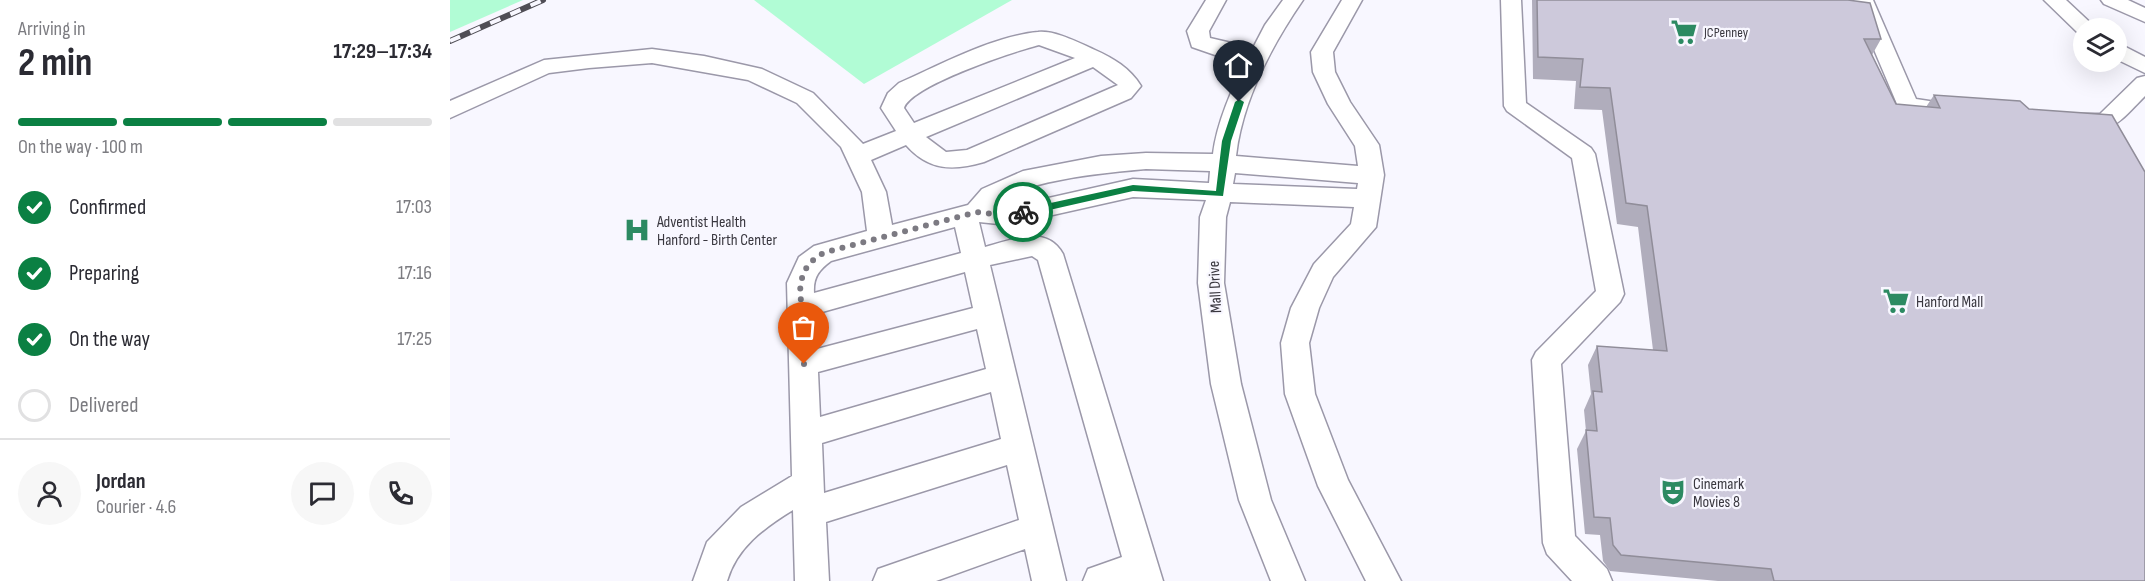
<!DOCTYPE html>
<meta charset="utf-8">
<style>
body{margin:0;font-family:"Sofia Sans Condensed",sans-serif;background:#f7f7f7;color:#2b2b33;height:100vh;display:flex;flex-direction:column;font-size:22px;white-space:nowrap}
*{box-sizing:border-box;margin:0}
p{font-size:20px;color:#7c7c81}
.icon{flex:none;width:33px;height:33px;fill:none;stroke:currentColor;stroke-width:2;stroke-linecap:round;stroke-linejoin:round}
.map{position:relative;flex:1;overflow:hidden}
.side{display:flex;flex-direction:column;background:#fff;width:450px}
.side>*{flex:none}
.tools{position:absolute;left:1623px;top:18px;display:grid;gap:12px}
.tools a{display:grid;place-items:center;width:54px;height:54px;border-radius:50%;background:#fff;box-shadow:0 6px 24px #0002;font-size:30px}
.pin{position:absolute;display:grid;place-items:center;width:51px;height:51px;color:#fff;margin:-62px -26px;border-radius:50% 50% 50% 0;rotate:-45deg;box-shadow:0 0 6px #0007}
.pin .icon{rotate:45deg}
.courier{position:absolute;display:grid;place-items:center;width:60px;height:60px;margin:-30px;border:4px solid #0b8043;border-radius:50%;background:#fff;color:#222;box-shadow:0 2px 8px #0007}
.headline em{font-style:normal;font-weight:700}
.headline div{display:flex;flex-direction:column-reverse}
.headline{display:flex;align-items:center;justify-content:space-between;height:102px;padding:0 18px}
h1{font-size:39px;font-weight:700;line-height:45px}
.bar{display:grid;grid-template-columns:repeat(4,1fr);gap:9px 6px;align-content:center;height:72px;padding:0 18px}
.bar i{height:8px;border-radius:4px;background:#e1e1e2}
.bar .selected{background:#0b8043}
.bar p{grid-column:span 4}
.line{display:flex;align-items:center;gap:15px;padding:0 18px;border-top:2px solid #e1e1e2}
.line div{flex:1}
.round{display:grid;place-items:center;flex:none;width:63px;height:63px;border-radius:32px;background:#f7f7f7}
ol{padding:0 18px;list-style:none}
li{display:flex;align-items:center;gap:18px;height:66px}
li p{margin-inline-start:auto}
li .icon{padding:6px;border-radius:50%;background:#0b8043;color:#fff;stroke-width:4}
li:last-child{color:#7c7c81}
li i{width:33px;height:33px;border:3px solid #e1e1e2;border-radius:50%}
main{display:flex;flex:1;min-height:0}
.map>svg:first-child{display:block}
.green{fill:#b1fcd5}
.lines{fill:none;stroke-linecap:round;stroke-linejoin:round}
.minor-casing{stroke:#9b98a9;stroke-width:3}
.minor{fill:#fff;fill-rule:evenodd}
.rail-casing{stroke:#504e56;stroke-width:6}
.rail{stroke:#f8f7ff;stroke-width:4;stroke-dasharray:11;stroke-linecap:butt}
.wall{fill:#b0adbc}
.building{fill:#cdc9db;stroke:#908d99;stroke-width:1.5}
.route{fill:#0b8043}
.done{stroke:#7c7a82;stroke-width:6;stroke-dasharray:0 10.8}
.labels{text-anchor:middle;stroke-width:4.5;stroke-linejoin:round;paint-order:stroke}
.far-poi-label{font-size:14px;fill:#39373f;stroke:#f8f7ff;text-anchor:start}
.poi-label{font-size:16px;fill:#39373f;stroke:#f8f7ff;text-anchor:start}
.street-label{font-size:16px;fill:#39373f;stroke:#f8f7ff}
</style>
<main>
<section class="side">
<div class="headline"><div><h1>2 min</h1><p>Arriving in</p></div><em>17:29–17:34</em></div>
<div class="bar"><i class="selected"></i><i class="selected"></i><i class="selected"></i><i></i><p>On the way · 100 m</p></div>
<ol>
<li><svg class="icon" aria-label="check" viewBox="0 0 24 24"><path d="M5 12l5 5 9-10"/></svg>Confirmed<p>17:03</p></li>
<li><svg class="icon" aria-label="check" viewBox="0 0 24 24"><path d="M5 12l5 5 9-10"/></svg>Preparing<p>17:16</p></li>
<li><svg class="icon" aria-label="check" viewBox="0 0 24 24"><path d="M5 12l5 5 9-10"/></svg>On the way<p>17:25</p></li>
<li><i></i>Delivered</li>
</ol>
<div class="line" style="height:108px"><a class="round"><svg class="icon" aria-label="person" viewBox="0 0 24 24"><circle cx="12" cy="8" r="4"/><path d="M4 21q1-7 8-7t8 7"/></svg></a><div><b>Jordan</b><p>Courier · 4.6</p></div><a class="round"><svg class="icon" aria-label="chat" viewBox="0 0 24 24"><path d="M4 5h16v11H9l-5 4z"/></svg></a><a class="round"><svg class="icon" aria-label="phone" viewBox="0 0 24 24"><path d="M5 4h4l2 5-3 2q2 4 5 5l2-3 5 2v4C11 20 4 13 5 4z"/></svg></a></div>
</section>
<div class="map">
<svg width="1695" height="581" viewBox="0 0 1695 581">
<rect width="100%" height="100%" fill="#f8f7ff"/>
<!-- green -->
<g class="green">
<path d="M 0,0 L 73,0 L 0,32 Z"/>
<path d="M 304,0 L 562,0 L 414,84 Z"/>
</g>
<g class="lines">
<!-- minor casing -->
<g class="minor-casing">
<g id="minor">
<path d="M 756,0 L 776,0 L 759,31 L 760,38 L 803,48 L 815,25 L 833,0 L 853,0 C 822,45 792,101 786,156 L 908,166 L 905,146 L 878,104 L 863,72 L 861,52 L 892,0 L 912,0 L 883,52 L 885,72 L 900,102 L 929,145 L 934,175 L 926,227 L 883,277 L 869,308 L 859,343 L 865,394 L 898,480 L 951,581 L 916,581 L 868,486 L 835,394 L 831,343 L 841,308 L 864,264 L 901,224 L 904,207 L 780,202 L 776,217 L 774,283 L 791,384 L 821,500 L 855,581 L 821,581 L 789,500 L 761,384 L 748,283 L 750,217 L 756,200 L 683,197 L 558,225 L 529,222 L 535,247 C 561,240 597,224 613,254 L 713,581 L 633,581 L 638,569 L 672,557 L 588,260 L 582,256 L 540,265 L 616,581 L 582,581 L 575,549 L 486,581 L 423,581 L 428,569 L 569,520 L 557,465 L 376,522 L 379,581 L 345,581 L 343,510 C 314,528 287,547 277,581 L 243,581 L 257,542 L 291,507 L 342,476 L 337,283 L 349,257 L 364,246 L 417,231 L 412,192 L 391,147 L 347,103 L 298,80 L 202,63 L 139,68 L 99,73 L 0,118 L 0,101 L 94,60 L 202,49 L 254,56 L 312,69 L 363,93 L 413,144 L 446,131 L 431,108 L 438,93 L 449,83 C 490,65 543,36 588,32 C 605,30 629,43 645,50 C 663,58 680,68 691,86 L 681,98 L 534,162 C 503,171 479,171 456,145 L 421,160 L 436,192 L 442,225 L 518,205 L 532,189 L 573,171 L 651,156 L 696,153 L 763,154 C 767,122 782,89 796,61 L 768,56 L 742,47 L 737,31 ZM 589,45 L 625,58 L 464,123 L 454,108 C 462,85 563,52 589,45 ZM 643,67 L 668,85 L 517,150 L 496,152 L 476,137 ZM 696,169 L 760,171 L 759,183 L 683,179 L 558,207 L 547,205 C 567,180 663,172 696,169 ZM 785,173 L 908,183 L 907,189 L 783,184 ZM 505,227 L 511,253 L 364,293 C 363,277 369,270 381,261 ZM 515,272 L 523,308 L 367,349 L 365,314 ZM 527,329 L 536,369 L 370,417 L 368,372 ZM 541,392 L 551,439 L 374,493 L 372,443 Z"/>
<path d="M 1051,0 L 1071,0 L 1076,103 L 1141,148 L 1145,154 L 1174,294 L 1170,302 L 1111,364 L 1125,536 L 1157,569 L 1162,581 L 1122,581 L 1097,554 L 1093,543 L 1082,360 L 1086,352 L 1146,291 L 1122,158 L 1057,111 L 1054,106 Z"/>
<path d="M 1403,0 L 1423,0 L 1466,99 L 1499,104 L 1502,109 L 1499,114 L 1491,117 L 1450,111 Z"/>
<path d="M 1594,0 L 1616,0 L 1646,28 L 1634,28 L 1634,34 L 1628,33 Z"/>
<path d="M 1651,0 L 1678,0 L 1695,8 L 1695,22 L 1654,4 Z"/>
<path d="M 1666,42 L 1695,57 L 1695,73 L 1666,59 Z"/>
<path d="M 1695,76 L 1695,96 C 1668,123 1662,137 1620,126 L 1616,120 L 1620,114 L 1650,114 L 1687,78 Z"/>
</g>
</g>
<!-- minor -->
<use href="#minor" class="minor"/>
<!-- rail casing -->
<g class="rail-casing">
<path id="rail" d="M 0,41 L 93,0"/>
</g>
<!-- rail -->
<use href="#rail" class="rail"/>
</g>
<!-- wall -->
<path class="wall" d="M 1082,0 L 1398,0 L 1431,39 L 1422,55 L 1446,104 L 1476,107 L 1484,95 L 1695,581 L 1268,581 L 1160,571 L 1153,561 L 1150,535 L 1135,534 L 1127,449 L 1136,431 L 1134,410 L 1141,394 L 1138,365 L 1147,346 L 1203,350 L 1188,227 L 1167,224 L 1152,110 L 1124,109 L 1126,81 L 1083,79 Z"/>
<!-- building -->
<path class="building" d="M 1087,0 L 1398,0 L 1420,3 L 1431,39 L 1414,39 L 1446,104 L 1490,108 L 1484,95 L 1570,101 L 1579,109 L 1662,115 L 1695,172 L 1695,581 L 1324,581 L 1321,569 L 1171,555 L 1163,545 L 1160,518 L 1144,517 L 1136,430 L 1147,431 L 1143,391 L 1152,392 L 1147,346 L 1217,351 L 1197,206 L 1176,203 L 1160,88 L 1130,87 L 1133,59 L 1088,57 Z"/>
<!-- route -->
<path class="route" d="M 789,99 L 794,102 L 781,141 L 773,196 L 683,191 L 573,216 L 568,212 L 573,209 L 683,185 L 766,191 L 772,141 L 785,102 Z"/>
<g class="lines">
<!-- done -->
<path class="done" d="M 354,364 L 350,283 L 358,264 L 373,253 L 527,212 L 558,216 L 573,212"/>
</g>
<!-- icons -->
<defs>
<g id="supermarket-bare" transform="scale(2.07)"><path d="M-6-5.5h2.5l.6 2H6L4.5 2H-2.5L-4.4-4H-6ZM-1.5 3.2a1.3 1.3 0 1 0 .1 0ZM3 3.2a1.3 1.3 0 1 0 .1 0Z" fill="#2c8a62" stroke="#f8f7ff" stroke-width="2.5" paint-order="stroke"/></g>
<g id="hospital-bare" transform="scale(2.07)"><path d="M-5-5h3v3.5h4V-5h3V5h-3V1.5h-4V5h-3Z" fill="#2c8a62" stroke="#f8f7ff" stroke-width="2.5" paint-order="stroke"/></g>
<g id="theatre-bare" transform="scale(2.07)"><path d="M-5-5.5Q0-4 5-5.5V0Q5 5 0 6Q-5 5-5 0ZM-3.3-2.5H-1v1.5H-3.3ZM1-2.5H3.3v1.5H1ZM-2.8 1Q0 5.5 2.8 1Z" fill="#2c8a62" stroke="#f8f7ff" stroke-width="2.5" paint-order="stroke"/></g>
</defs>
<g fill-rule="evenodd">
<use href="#supermarket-bare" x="1234" y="32"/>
<use href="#hospital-bare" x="187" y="230"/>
<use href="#supermarket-bare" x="1446" y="301"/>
<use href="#theatre-bare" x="1223" y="492"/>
</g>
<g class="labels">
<!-- far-poi labels -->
<g class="far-poi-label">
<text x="1254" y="37">JCPenney</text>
</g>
<!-- poi labels -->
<g class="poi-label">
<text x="207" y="227">Adventist Health<tspan x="207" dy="18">Hanford - Birth Center</tspan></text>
<text x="1466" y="307">Hanford Mall</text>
<text x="1243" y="489">Cinemark<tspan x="1243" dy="18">Movies 8</tspan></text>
</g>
<!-- street labels -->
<g class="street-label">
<text transform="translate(764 287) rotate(-93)" y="6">Mall Drive</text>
</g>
</g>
</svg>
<div class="tools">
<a><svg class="icon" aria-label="layers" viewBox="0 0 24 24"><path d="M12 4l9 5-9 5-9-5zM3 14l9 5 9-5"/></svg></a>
</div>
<div class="pin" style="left:354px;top:364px;background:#ea580c"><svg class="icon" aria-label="bag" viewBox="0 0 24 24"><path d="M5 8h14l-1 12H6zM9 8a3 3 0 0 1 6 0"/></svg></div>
<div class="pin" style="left:789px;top:102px;background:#1f2937"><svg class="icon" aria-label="home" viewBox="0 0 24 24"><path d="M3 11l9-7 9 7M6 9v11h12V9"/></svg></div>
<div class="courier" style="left:573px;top:212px"><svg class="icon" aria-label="bike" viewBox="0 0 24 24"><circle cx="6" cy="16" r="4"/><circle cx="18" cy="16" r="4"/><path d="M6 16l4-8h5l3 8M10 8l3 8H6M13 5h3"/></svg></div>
</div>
</main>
